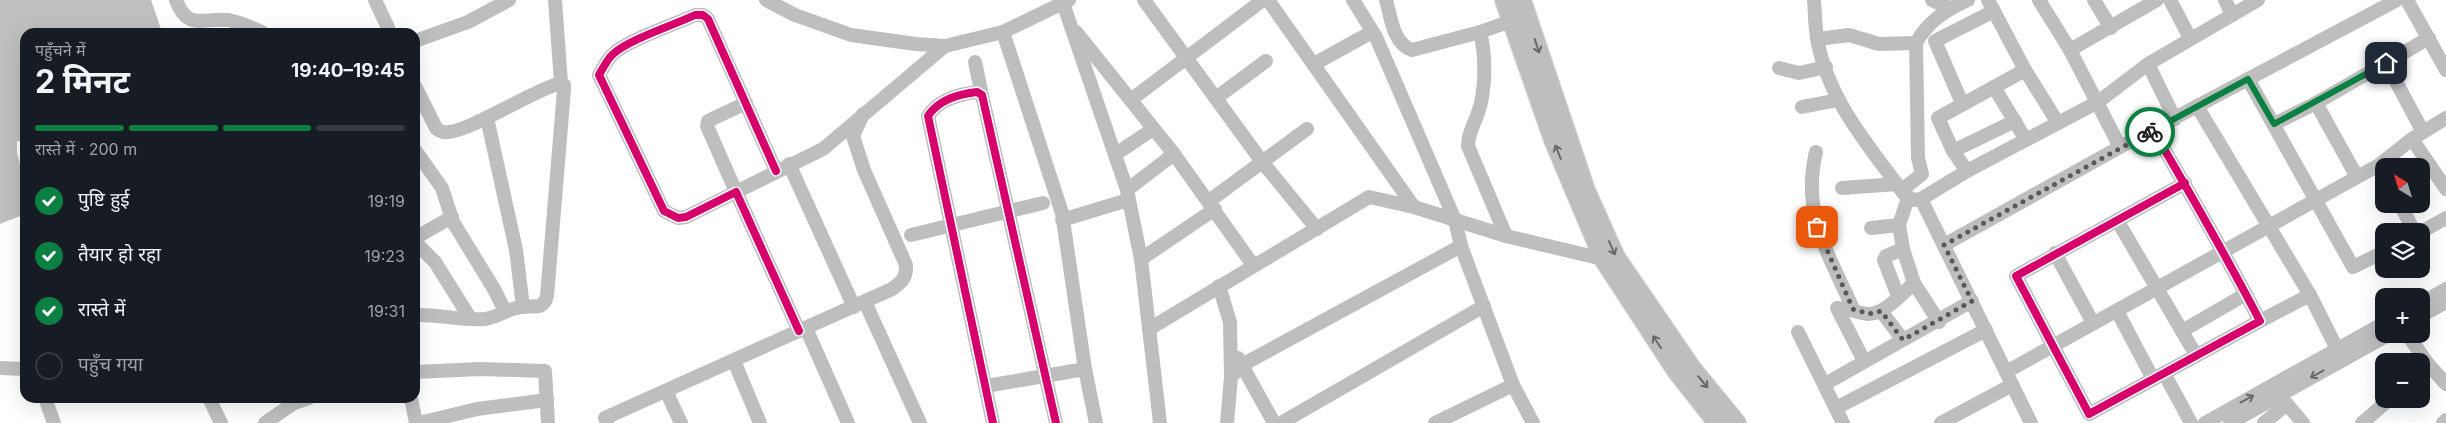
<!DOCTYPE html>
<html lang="hi">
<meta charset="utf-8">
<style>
body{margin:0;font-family:Inter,"Noto Sans Devanagari",sans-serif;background:#242831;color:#f1f3f6;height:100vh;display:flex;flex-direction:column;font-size:19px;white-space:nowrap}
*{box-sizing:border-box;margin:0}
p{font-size:16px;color:#9ea1a6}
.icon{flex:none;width:28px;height:28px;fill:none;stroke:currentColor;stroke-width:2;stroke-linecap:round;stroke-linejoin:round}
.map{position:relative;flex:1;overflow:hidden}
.details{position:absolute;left:20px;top:28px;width:400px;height:375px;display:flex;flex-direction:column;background:#171b24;border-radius:15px;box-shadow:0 5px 20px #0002}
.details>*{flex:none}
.needle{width:32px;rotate:322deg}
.tools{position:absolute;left:2375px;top:158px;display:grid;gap:10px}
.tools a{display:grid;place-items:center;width:55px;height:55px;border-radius:10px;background:#171b24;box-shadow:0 5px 20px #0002;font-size:25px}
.pin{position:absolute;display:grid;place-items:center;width:42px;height:42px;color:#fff;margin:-21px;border-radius:10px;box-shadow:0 2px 8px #0006}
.courier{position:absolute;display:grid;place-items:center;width:50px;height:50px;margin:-25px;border:4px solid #0b8043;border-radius:50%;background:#fff;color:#222;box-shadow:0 1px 6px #0007}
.summary em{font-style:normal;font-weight:700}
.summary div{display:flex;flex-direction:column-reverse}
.summary{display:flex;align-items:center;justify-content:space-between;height:85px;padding:0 15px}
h1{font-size:32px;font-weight:700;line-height:38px}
.bar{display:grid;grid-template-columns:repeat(4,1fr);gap:8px 5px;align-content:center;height:60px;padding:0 15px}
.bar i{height:6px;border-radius:4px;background:#363941}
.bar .on{background:#0b8043}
.bar p{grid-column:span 4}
ol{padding:0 15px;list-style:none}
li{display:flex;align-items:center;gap:15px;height:55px}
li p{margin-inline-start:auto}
li .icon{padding:5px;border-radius:50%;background:#0b8043;color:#fff;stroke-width:4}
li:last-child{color:#9ea1a6}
li i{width:28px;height:28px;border:2px solid #363941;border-radius:50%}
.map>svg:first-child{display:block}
.water{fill:#bfbfbf}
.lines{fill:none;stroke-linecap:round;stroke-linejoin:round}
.major-casing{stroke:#dbdbdb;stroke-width:20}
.minor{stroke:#bebebe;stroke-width:14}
.major{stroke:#bebebe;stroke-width:18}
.cycleway-casing{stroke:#fff;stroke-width:11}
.cycleway{stroke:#d6006c;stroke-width:8}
.oneway{stroke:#686868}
.done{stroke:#595959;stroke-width:5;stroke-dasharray:0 9}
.route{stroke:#0b8043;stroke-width:6}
</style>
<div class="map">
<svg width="2446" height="423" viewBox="0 0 2446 423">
<rect width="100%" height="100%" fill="#fff"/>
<!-- water -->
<path class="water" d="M 0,0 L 151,0 L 162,32 L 25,32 L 25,142 L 17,141 L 17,153 L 25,183 L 25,214 L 0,224 Z"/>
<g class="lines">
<!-- major casing -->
<g class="major-casing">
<g id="major">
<path d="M 1504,0 L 1553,140 L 1603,259 L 1676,371 L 1717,423"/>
<path d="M 1522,0 L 1586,190 L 1616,257 L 1692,368 L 1737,423"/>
</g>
</g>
<!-- minor -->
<g class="minor">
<path d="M 176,0 C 188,32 203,17 228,20 C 240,22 252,28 262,32"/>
<path d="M 375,0 L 390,32"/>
<path d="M 555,0 L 561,83"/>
<path d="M 766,0 L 795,15 L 851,35 L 916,44 L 945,46 L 1003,32 L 1069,0"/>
<path d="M 1144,0 L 1263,163 L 1317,229"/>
<path d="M 1268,0 L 1414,207"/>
<path d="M 1353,0 L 1376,37 L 1455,220 L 1461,246 L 1513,385 L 1435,423"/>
<path d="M 1386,0 C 1391,17 1393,44 1412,50 L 1480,32 C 1486,54 1486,91 1478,113 C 1474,125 1468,133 1468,146 L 1506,236"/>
<path d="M 1814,0 C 1815,13 1815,26 1817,38 C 1827,99 1869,146 1904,194 L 1913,200 L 1921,199 L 1967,171 L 2098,102 L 2148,64 L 2258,0"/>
<path d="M 1932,0 L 1950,8"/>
<path d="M 1988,0 L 2025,70 L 2058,123"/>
<path d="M 2039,0 L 2070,50 L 2120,147"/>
<path d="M 2094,0 L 2111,28"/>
<path d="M 2170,0 L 2190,38"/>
<path d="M 2225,0 L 2232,15"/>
<path d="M 2407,0 L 2446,70"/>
<path d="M 1063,3 L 1127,190 L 1141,259 L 1160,423"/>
<path d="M 1003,32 L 1062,213 L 1085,369"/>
<path d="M 1076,32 L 1174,154 L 1253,265"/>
<path d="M 1480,32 L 1511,21"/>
<path d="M 1818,39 L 1849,35 L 1879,44 L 1916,43"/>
<path d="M 415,41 L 468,22 L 509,0"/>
<path d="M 2070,50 L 2157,0"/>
<path d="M 975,62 L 982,95"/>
<path d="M 2386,63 L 2423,132"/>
<path d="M 1314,64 L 1372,32"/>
<path d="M 2148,64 L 2175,119"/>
<path d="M 1779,68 L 1799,73 L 1826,67"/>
<path d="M 2248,79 L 2353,267 L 2384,252"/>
<path d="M 415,86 L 436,128 C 436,129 442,132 443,132 C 464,136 532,90 561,83 L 564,85 L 564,90 L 547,296 C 543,311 534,305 522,307 C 509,308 498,317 485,319 C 462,321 438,314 415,315"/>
<path d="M 1994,87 L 2026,140"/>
<path d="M 1216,98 L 1266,61"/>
<path d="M 1132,99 L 1263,0"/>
<path d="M 746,103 L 708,121 L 707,126 L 736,192 L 823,149 L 945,46"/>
<path d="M 1962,103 L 1935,41 L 1994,11"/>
<path d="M 2316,103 L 2357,177"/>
<path d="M 2197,106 L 2310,295 L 2342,359"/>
<path d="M 1802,107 L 1838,100"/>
<path d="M 487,118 L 516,250 L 523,307"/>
<path d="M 2274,124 L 2316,103 L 2429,38"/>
<path d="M 2153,130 C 2190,193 2226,256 2260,321 L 2089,414 L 2016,276 L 2185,183"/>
<path d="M 2412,139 L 2446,189"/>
<path d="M 415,150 L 442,188 L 453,222 L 494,289 L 505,311"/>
<path d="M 1953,151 L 1938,118 L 2025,70"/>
<path d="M 1816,152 C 1801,214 1829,254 1853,309"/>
<path d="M 1116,154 L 1153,129"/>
<path d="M 789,164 L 854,307"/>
<path d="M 776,171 L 708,19 L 703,15 L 695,15 C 674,25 627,40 612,55 C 607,60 603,68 599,75 L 664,211 L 678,218 L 686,217 L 736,192 L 799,331"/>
<path d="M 1967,171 L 1953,151 L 2015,121"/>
<path d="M 1842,188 L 1897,184"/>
<path d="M 1127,190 L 1174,154"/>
<path d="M 1902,190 L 1922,174 L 1918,158 L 1916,43 C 1928,21 1946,10 1968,0"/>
<path d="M 1908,198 L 1899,225 L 1903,249 L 1914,283 L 1939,322"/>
<path d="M 1921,199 L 2031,423"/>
<path d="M 1209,201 L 1307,129"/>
<path d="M 2400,204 L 2414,231"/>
<path d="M 1062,220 L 1128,200"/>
<path d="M 2117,220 L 2196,355"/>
<path d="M 1871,228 L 1899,225"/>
<path d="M 2421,232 L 2446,218"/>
<path d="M 911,235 L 1043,203"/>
<path d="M 415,238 L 452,217"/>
<path d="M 415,242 L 435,262 L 470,318"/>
<path d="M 1944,245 L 2120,147 L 2397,0"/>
<path d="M 2055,253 L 2093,323"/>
<path d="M 1141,259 L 1215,209"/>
<path d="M 1219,286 L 1230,322 L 1231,377 L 1227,423"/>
<path d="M 1898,296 L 1884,260 L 1886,256 L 1903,249"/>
<path d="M 865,302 L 920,423"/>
<path d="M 2421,303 L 2446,289"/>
<path d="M 1881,311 L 1903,340"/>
<path d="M 2117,311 L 2153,379"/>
<path d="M 2421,316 L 2446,302"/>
<path d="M 2260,321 L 2310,295"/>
<path d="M 806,328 L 848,423"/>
<path d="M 1149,329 L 1369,197 L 1414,207 L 1506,236 L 1603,259"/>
<path d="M 2182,331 L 2246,294"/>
<path d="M 1798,332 L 1843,423"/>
<path d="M 2407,334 L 2428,364 L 2421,371"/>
<path d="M 1238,358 L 1274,423"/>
<path d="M 734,361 L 760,423"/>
<path d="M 1864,361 L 1837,308 C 1849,308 1857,313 1868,314 C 1884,315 1903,293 1914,283"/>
<path d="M 2428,364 L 2446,384"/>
<path d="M 0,368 L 25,369"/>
<path d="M 415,372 L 480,369 L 545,371 L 548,423"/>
<path d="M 2006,372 L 2379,165 L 2412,139 L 2446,118"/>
<path d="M 2164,373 L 2191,423"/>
<path d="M 1231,377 L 1242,365 L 1461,246"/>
<path d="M 1825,384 L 1972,301"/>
<path d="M 1513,385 L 1533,423"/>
<path d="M 986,386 L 1085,369 L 1096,423"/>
<path d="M 666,391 L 681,423"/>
<path d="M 2279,395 L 2303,423"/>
<path d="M 45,398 L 54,423"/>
<path d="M 209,398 L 221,423"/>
<path d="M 411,398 L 416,423"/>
<path d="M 1836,408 L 1986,330"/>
<path d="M 265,423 L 294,403 L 309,398"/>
<path d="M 419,423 L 477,409 L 547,400"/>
<path d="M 607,423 L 605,418 L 892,289 C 902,282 907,277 906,265 L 864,170 L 853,136 L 863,114"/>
<path d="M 993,423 L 928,116 C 939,99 959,94 977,92 L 982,95 L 1056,423"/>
<path d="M 1281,423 L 1484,306"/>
<path d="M 1941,423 L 2012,385"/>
<path d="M 2205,423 L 2384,323"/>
<path d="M 2230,423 L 2390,334"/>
<path d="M 2264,423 L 2287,404"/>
<path d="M 2362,423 L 2390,399"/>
<path d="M 2443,423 L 2446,420"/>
</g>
<!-- major -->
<use href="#major" class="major"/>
<!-- cycleway casing -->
<g class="cycleway-casing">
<g id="cycleway">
<path d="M 2153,130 C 2190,193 2226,256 2260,321 L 2089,414 L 2016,276 L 2185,183"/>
<path d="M 776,171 L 708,19 L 703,15 L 695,15 C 674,25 627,40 612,55 C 607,60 603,68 599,75 L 664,211 L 678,218 L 686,217 L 736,192 L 799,331"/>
<path d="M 993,423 L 928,116 C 939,99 959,94 977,92 L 982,95 L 1056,423"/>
</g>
</g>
<!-- cycleway -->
<use href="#cycleway" class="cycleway"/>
</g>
<!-- one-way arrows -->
<defs><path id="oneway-shaft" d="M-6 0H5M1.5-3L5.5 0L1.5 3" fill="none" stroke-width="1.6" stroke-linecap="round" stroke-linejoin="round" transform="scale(1.25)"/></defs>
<g class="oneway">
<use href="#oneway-shaft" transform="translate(1537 46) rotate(72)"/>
<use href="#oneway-shaft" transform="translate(1558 152) rotate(-112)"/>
<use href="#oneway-shaft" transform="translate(1612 248) rotate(66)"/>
<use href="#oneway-shaft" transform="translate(1657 342) rotate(-123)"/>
<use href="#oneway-shaft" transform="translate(2317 374) rotate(151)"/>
<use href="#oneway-shaft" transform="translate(1703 382) rotate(50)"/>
<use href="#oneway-shaft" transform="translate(2247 399) rotate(-29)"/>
</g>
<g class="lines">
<!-- done -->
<path class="done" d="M 1817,227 L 1853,309 L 1869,314 L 1881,311 L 1903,340 L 1972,301 L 1944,245 L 2150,132"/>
<!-- route -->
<path class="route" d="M 2150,132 L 2248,79 L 2274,124 L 2386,63"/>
</g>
</svg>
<div class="tools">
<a><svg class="needle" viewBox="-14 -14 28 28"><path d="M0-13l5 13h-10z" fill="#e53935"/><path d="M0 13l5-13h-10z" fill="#9ea1a6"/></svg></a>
<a><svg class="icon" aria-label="layers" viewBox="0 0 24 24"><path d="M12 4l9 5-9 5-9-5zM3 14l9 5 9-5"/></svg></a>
<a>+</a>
<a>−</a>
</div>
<div class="pin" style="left:1817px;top:227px;background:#ea580c"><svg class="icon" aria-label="bag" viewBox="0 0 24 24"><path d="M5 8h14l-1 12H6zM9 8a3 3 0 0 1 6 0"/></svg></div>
<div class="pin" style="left:2386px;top:63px;background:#1f2937"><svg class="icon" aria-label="home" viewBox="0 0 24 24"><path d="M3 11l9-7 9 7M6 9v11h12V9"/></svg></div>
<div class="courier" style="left:2150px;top:132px"><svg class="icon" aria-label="bike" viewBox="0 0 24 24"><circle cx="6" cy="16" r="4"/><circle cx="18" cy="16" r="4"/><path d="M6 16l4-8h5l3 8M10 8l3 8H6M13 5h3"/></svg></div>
<section class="details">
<div class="summary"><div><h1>2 मिनट</h1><p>पहुँचने में</p></div><em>19:40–19:45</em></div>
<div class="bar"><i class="on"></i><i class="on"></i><i class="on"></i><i></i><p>रास्ते में · 200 m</p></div>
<ol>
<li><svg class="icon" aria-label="check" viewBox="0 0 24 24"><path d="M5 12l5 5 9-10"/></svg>पुष्टि हुई<p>19:19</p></li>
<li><svg class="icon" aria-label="check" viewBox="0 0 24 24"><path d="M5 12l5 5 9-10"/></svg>तैयार हो रहा<p>19:23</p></li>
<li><svg class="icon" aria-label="check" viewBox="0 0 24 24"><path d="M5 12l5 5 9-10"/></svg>रास्ते में<p>19:31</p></li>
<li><i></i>पहुँच गया</li>
</ol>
</section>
</div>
